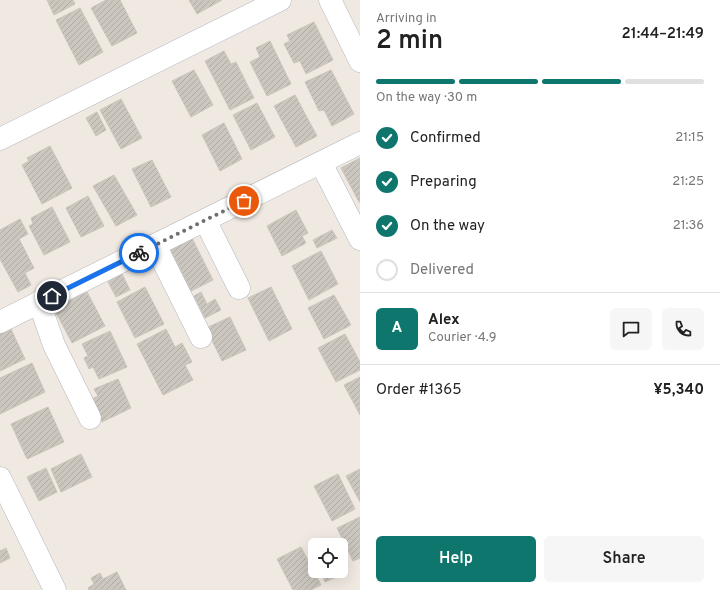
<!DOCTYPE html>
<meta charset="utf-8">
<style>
body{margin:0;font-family:Overpass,sans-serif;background:#f6f6f6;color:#222;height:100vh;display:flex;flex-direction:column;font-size:15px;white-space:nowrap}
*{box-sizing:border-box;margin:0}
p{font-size:13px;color:#767676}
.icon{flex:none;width:22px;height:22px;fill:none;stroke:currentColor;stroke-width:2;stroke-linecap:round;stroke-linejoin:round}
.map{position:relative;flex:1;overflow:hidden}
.side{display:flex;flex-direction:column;background:#fff;width:360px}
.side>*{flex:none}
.fabs{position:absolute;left:308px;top:538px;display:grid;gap:8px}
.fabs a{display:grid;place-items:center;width:40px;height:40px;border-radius:6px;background:#fff;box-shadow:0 4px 16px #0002;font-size:20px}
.pin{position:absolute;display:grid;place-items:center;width:34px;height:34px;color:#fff;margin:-17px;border:2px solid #fff;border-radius:50%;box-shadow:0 1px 4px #0007}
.courier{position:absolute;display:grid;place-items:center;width:40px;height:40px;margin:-20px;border:3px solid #1a73e8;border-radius:50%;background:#fff;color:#222;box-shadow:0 1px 5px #0007}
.headline em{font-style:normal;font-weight:600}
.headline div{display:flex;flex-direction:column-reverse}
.headline{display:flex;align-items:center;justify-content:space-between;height:68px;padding:0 16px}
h1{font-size:26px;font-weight:600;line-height:30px}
.bar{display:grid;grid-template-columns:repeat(4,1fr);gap:6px 4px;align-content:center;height:48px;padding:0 16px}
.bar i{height:5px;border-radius:3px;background:#e0e0e0}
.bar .on{background:#0f766e}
.bar p{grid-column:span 4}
.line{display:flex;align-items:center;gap:10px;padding:0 16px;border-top:1px solid #e0e0e0}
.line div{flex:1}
.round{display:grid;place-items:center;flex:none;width:42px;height:42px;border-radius:6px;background:#f6f6f6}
ol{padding:0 16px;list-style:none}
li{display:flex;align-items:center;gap:12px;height:44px}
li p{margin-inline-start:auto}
li .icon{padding:4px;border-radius:50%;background:#0f766e;color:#fff;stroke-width:4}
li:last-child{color:#767676}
li i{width:22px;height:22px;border:2px solid #e0e0e0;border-radius:50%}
.button{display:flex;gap:8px;margin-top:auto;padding:8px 16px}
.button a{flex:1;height:46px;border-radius:6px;background:#0f766e;color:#fff;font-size:16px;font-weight:600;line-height:46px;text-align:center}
.button a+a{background:#f6f6f6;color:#222}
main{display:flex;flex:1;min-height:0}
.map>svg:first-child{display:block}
.building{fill:url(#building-hatch);stroke:#cbc5ba}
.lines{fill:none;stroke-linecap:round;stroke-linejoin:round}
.minor-casing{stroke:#b4b7c1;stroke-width:23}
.minor{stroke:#fff;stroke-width:22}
.done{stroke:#726f6d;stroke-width:4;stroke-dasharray:0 7.2}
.route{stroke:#1a73e8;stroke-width:5}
</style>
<main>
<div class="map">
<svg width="360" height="590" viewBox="0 0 360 590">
<defs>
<pattern id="building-hatch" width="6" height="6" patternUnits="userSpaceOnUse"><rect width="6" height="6" fill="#cbc7bf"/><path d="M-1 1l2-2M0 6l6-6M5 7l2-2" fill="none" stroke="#afaba4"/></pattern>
</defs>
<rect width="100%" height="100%" fill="#efe9e1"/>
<!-- building -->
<g class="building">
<path d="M 47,0 L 73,0 L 75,4 L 54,15 Z"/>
<path d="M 106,0 L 120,0 L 137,33 L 112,46 L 91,8 Z"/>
<path d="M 189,0 L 222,0 L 197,14 Z"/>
<path d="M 80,8 L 103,52 L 79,65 L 56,20 Z"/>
<path d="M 314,22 L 333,60 L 306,74 L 300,61 L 294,63 L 284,44 L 290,41 L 287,35 Z"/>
<path d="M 270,41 L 291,84 L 267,96 L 250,62 L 260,57 L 256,48 Z"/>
<path d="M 224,51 L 231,64 L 236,62 L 254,98 L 230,110 L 205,61 Z"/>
<path d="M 194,70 L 213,105 L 191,117 L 172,81 Z"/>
<path d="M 331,70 L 354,114 L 332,126 L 324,110 L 319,111 L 305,82 Z"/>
<path d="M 295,95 L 317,136 L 296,147 L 274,106 Z"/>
<path d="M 121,99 L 142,138 L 121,149 L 100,110 Z"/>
<path d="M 257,103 L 275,137 L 251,150 L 233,115 Z"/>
<path d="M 97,112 L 106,130 L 96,136 L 86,118 Z"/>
<path d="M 224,123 L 242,159 L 220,171 L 202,135 Z"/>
<path d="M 50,146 L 72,188 L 42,204 L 22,165 L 29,161 L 27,158 Z"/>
<path d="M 360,158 L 360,202 L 359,202 L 341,168 Z"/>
<path d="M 152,160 L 171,197 L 151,207 L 132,169 Z"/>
<path d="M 114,175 L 137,215 L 116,226 L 93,186 Z"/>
<path d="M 88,196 L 104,226 L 81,237 L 66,208 Z"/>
<path d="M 52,207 L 70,242 L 44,255 L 29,226 L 33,224 L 31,218 Z"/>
<path d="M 296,210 L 308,233 L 302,236 L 306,243 L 282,256 L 267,226 Z"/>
<path d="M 20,219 L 28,234 L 19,239 L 34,268 L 25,273 L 31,285 L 18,292 L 0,259 L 0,230 Z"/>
<path d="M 332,230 L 337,238 L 317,248 L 313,240 Z"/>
<path d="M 192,238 L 213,280 L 191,291 L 170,249 Z"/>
<path d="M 321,251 L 338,284 L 309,300 L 292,266 Z"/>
<path d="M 122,274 L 130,290 L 116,297 L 108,282 Z"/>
<path d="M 145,287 L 164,324 L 135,338 L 117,302 Z"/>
<path d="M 271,287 L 292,329 L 269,341 L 248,298 Z"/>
<path d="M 87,292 L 105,326 L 72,343 L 54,309 Z"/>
<path d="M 201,292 L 207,304 L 215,299 L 221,310 L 205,318 L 194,296 Z"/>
<path d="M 334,295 L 351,325 L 324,339 L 308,308 Z"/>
<path d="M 230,317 L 246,350 L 222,361 L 206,328 Z"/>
<path d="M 11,329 L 25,359 L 0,371 L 0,334 Z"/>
<path d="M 166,329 L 175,347 L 182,343 L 192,362 L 185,365 L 193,380 L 163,395 L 137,344 Z"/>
<path d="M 110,331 L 127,367 L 99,379 L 93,367 L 89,369 L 84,358 L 88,356 L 82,344 Z"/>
<path d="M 345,334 L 360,362 L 360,370 L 336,382 L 318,348 Z"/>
<path d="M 32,363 L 45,392 L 0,414 L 0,378 Z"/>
<path d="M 360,377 L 360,415 L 344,385 Z"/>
<path d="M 118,379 L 131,408 L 102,422 L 92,399 L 98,396 L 94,389 Z"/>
<path d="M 48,407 L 64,442 L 27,459 L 11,424 Z"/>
<path d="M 81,454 L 92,477 L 61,492 L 51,469 Z"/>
<path d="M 46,468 L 57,492 L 39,501 L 27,477 Z"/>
<path d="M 360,469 L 360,502 L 346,476 Z"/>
<path d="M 338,474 L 355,509 L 332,521 L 314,486 Z"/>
<path d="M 360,517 L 360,558 L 353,561 L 337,528 Z"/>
<path d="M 329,540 L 331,545 L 318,545 Z"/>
<path d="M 315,546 L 315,559 L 310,548 Z"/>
<path d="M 301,547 L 321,585 L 311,590 L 293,590 L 277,559 Z"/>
<path d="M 6,548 L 10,558 L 0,563 L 0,551 Z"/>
<path d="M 341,558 L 348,572 L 325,582 L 321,571 L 341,571 Z"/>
<path d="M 117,572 L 126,590 L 89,590 L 88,588 L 94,584 L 91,578 L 100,573 L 103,579 Z"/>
</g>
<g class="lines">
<!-- minor casing -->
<g class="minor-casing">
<g id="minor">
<path d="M 330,0 L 360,61"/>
<path d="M 0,139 L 280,0"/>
<path d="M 321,163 L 360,239"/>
<path d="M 205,220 L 239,288"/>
<path d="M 155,245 L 201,337"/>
<path d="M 39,302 L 54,345 L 90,418"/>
<path d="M 0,322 L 360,143"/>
<path d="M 0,478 L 55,590"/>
</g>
</g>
<!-- minor -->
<use href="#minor" class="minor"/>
</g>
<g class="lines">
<!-- done -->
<path class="done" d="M 139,253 L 244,201"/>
<!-- route -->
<path class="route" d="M 52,296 L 139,253"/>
</g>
</svg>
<div class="fabs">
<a><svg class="icon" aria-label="locate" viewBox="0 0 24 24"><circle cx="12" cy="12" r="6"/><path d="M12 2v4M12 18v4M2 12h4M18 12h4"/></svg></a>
</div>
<div class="pin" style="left:244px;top:201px;background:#ea580c"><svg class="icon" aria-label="bag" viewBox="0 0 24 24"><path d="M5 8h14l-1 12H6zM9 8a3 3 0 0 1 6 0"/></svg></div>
<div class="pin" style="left:52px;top:296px;background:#1f2937"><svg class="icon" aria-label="home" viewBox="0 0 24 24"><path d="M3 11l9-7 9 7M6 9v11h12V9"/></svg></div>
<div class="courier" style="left:139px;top:253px"><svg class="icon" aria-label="bike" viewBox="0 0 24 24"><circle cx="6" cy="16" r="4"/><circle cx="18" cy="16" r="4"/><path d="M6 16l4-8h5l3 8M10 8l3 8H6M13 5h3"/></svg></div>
</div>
<section class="side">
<div class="headline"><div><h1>2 min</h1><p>Arriving in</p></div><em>21:44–21:49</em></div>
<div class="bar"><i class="on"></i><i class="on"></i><i class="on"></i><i></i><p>On the way · 30 m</p></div>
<ol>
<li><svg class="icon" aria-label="check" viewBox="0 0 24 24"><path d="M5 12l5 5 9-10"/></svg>Confirmed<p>21:15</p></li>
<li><svg class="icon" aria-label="check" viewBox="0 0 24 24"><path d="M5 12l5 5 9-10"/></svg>Preparing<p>21:25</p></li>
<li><svg class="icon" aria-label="check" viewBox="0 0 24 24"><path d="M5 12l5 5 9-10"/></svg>On the way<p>21:36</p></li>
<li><i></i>Delivered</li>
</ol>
<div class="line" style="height:72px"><b class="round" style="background:#0f766e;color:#fff">A</b><div><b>Alex</b><p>Courier · 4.9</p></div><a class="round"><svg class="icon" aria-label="chat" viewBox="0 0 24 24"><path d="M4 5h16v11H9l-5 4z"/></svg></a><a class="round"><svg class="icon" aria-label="phone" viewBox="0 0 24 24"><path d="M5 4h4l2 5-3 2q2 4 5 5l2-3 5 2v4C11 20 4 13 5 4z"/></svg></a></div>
<div class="line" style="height:52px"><div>Order #1365</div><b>¥5,340</b></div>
<div class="button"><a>Help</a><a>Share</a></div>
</section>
</main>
